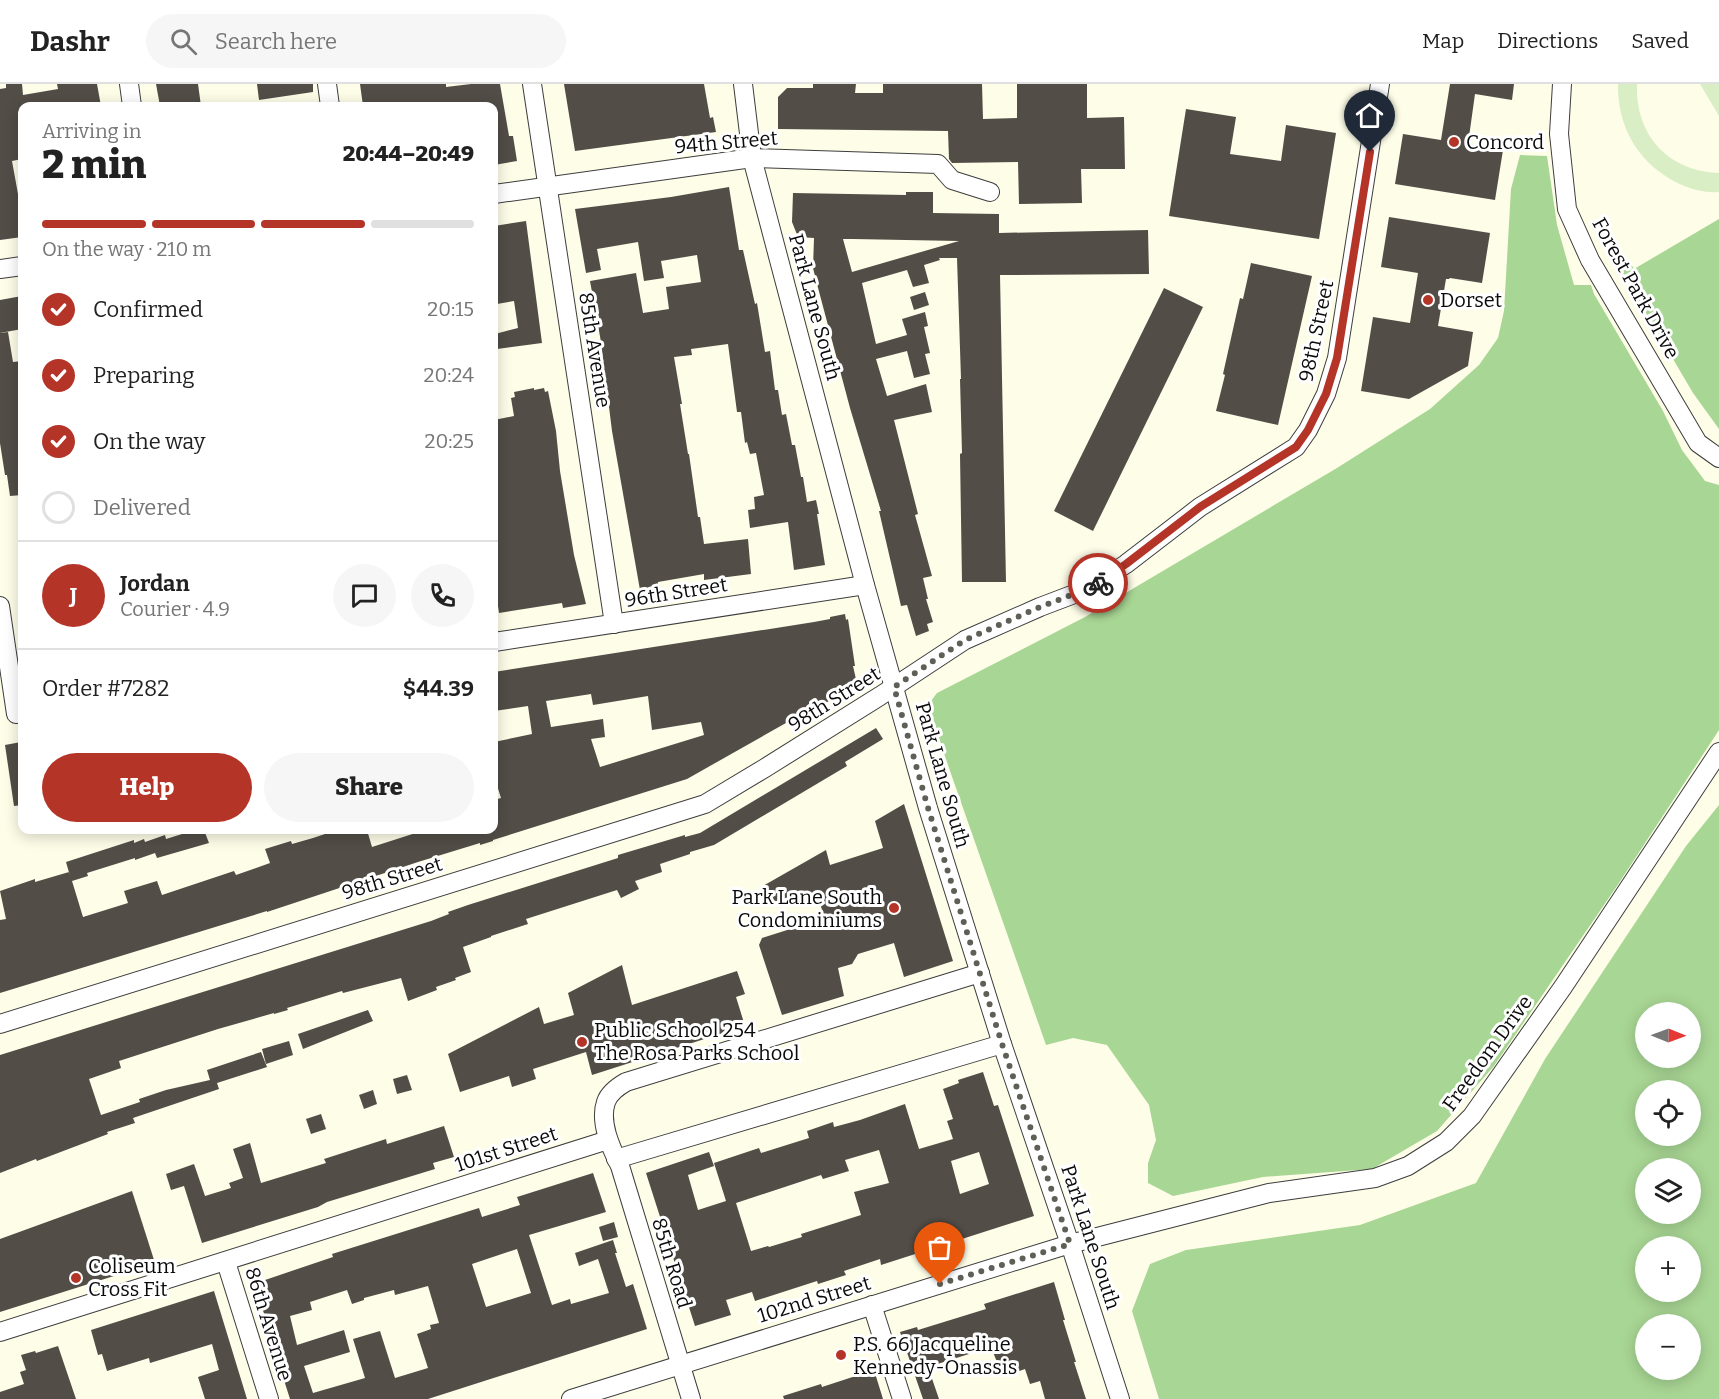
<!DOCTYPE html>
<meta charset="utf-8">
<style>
body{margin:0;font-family:Bitter,serif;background:#f6f6f6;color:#222;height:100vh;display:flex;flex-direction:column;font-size:22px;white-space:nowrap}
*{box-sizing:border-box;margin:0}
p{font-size:20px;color:#767676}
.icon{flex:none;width:33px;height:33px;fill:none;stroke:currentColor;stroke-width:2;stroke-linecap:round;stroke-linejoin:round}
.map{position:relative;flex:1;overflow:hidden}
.side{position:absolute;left:18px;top:18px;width:480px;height:732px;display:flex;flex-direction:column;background:#fff;border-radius:12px;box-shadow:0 3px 15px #0003}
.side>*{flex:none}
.needle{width:39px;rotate:91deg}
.fabs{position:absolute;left:1635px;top:918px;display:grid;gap:12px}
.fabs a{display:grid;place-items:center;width:66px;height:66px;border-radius:50%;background:#fff;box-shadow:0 3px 15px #0003;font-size:30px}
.pin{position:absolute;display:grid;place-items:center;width:51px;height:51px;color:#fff;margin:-62px -26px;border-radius:50% 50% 50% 0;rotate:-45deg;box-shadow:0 0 6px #0007}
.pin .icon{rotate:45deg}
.courier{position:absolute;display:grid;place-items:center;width:60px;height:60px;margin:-30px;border:4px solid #b43528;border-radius:50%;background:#fff;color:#222;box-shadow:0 2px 8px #0007}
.summary em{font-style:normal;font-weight:800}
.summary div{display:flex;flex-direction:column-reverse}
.summary{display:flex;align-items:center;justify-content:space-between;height:102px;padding:0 24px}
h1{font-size:39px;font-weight:800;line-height:45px}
.bar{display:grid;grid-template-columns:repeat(4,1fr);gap:9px 6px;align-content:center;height:72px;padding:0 24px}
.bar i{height:8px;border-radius:4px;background:#e0e0e0}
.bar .selected{background:#b43528}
.bar p{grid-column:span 4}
.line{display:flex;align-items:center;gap:15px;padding:0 24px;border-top:2px solid #e0e0e0}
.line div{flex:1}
.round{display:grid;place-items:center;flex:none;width:63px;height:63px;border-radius:32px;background:#f6f6f6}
ol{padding:0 24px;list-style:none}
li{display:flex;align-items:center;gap:18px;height:66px}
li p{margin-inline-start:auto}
li .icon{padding:6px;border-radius:50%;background:#b43528;color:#fff;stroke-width:4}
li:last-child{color:#767676}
li i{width:33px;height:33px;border:3px solid #e0e0e0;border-radius:50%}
.action{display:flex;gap:12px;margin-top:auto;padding:12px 24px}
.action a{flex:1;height:69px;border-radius:36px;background:#b43528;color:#fff;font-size:24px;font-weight:800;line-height:69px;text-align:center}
.action a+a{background:#f6f6f6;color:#222}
header{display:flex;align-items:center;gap:36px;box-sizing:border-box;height:84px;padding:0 30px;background:#fff;border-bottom:2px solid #e0e0e0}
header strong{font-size:28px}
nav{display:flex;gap:33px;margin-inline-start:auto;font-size:21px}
.search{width:420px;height:54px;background:#f6f6f6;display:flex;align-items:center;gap:15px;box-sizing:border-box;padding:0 21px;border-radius:33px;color:#767676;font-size:22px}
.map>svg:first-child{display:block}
.forest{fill:#a8d694;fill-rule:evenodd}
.pitch{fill:#daeec5}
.building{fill:#524d47;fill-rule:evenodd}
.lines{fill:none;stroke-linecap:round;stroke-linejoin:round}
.street-casing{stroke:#3d3d3d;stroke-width:20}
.street{stroke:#fff;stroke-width:18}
.done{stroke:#5f5f58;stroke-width:6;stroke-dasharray:0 10.8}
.route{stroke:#b43528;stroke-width:8}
.poi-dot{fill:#b43528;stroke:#fff;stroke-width:2}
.labels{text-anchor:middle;stroke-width:6;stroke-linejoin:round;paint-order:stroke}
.street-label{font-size:20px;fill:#0a0a0a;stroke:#fff}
.poi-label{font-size:20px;fill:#0a0a0a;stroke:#fff;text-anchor:start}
</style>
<header>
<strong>Dashr</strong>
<div class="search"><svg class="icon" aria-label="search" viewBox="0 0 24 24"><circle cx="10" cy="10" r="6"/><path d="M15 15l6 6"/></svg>Search here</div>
<nav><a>Map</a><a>Directions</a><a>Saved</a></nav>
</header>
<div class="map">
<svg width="1719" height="1315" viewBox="0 0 1719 1315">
<rect width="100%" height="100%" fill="#fefde8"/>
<!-- forest -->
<g class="forest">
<path d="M 1520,71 L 1547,72 L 1557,141 L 1574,201 L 1591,201 L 1594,210 L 1663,327 L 1682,366 L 1705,397 L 1719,401 L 1719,646 L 1619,799 L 1494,982 L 1437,1047 L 1372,1085 L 1263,1093 L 1173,1112 L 1148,1099 L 1148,1079 L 1156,1056 L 1149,1021 L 1107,961 L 1073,954 L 1046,961 L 949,684 L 928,621 L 937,609 L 1085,533 L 1337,384 L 1430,325 L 1479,281 L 1498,254 L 1504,227 L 1511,105 Z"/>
<path d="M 1719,135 L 1719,345 L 1693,309 L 1619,183 L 1629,177 L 1634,185 Z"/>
<path d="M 1719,721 L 1719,1315 L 1159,1315 L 1132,1227 L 1150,1180 L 1186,1166 L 1360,1141 L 1476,1099 L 1545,975 L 1686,762 ZM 1646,928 L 1690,928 L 1690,974 L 1646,974 ZM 1646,1006 L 1690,1006 L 1690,1052 L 1646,1052 ZM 1646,1084 L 1690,1084 L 1690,1130 L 1646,1130 ZM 1646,1162 L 1690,1162 L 1690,1208 L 1646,1208 ZM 1646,1240 L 1690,1240 L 1690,1286 L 1646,1286 Z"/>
</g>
<!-- pitch -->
<g class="pitch">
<path d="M 1618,0 L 1637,0 C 1635,51 1668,87 1719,89 L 1719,108 C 1706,109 1694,106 1682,101 C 1641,83 1617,45 1618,0 Z"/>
<path d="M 1700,0 L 1719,0 L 1719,32 Z"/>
</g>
<!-- building -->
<g class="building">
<path d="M 6,0 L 22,0 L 23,11 L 58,5 L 57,0 L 97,0 L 101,22 L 22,22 L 22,75 L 12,77 L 18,110 L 22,109 L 22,153 L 0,156 L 0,5 L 6,4 Z"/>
<path d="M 156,0 L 198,0 L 201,22 L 160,22 Z"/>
<path d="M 257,0 L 313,0 L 313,8 L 259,16 Z"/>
<path d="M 360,0 L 446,0 L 446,3 L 471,0 L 500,0 L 509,52 L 513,52 L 517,77 L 494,81 L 494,22 L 363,22 Z"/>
<path d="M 564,0 L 704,0 L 710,34 L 713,33 L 716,48 L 575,67 Z"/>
<path d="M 813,0 L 856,0 L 855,9 L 883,9 L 883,0 L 982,0 L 983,35 L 1017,34 L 1017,0 L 1087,0 L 1087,34 L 1124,33 L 1125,85 L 1081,85 L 1082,119 L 1019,120 L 1018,78 L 952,79 L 949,75 L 948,47 L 778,45 L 778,13 L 787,4 L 813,4 Z"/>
<path d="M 1450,0 L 1514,0 L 1512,16 L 1475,10 L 1468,60 L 1503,66 L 1495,116 L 1395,100 L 1403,50 L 1441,56 Z"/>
<path d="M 1186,25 L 1236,33 L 1230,70 L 1281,77 L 1286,41 L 1336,49 L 1319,155 L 1169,132 Z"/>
<path d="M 729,103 L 739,166 L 743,166 L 755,220 L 757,219 L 765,268 L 770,267 L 775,306 L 778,306 L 782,331 L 786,330 L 792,361 L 795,361 L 801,393 L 803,393 L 807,418 L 816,416 L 819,430 L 817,430 L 825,481 L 794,486 L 788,438 L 750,444 L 748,426 L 755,425 L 754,413 L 764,411 L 756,369 L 750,370 L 747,358 L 745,359 L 741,328 L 737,328 L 728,260 L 691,265 L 692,271 L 674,273 L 682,320 L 680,320 L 688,370 L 689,370 L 698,433 L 700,433 L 704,460 L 748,455 L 751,490 L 704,496 L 704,490 L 658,498 L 658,503 L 640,506 L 612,347 L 601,258 L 590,197 L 636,189 L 643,229 L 669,225 L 666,203 L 701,198 L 697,171 L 661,177 L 664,194 L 644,197 L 638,158 L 597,165 L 601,186 L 586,189 L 575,125 L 671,113 Z"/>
<path d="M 906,108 L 933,108 L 933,129 L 999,130 L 999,149 L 1148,146 L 1149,190 L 1000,191 L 1006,498 L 962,498 L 960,370 L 962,369 L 960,295 L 961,295 L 957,174 L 939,174 L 940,176 L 924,181 L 929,199 L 913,203 L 907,186 L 862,199 L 876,260 L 907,251 L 902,235 L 925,228 L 928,242 L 924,243 L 930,269 L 925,270 L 930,290 L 914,294 L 907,267 L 876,275 L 887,312 L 926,300 L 932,328 L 894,336 L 918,430 L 915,431 L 932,492 L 923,494 L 928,515 L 926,515 L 933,538 L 927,540 L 929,547 L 916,552 L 907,521 L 901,522 L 879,427 L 881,427 L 850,324 L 817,200 L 813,184 L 814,154 L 798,153 L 792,138 L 793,109 L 906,111 ZM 843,155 L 853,155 L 959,157 L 852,188 Z"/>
<path d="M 1389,133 L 1490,149 L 1482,199 L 1450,194 L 1449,195 L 1446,195 L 1438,242 L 1473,248 L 1468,282 L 1409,315 L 1361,307 L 1373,233 L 1410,239 L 1418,189 L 1381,183 Z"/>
<path d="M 526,137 L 542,259 L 497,265 L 495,250 L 518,244 L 514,217 L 497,220 L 496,213 L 494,213 L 494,142 Z"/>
<path d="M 1251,179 L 1312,192 L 1278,341 L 1216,327 L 1225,291 L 1223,290 L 1240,214 L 1243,215 Z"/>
<path d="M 1164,204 L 1203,223 L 1093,447 L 1054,427 Z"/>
<path d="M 925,208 L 929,221 L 914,226 L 910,213 Z"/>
<path d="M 22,212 L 22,245 L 0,249 L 0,216 Z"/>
<path d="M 8,248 L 13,278 L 22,277 L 22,411 L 10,412 L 7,391 L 5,391 L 0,359 L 0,249 Z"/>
<path d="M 534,304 L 534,306 L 544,304 L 545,308 L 548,307 L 556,347 L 560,387 L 574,471 L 586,520 L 563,524 L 562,519 L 499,529 L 494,494 L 494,433 L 497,432 L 494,409 L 494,336 L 514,332 L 511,314 L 515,313 L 514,308 Z"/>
<path d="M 845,530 L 846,536 L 848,535 L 855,582 L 853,582 L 858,604 L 826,611 L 829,617 L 801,633 L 793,637 L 793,635 L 687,695 L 493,756 L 493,757 L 480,761 L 480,759 L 418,778 L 267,828 L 267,827 L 0,909 L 0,836 L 6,835 L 0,807 L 35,795 L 35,798 L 69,788 L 70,792 L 66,778 L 134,756 L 134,759 L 144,755 L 145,758 L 165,751 L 166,755 L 195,746 L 204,746 L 209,759 L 157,774 L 155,769 L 135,776 L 135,774 L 87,789 L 88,792 L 72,797 L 83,833 L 128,819 L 124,807 L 157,797 L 162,811 L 234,787 L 236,791 L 270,779 L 265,765 L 291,757 L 292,760 L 313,754 L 337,746 L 367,746 L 372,763 L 425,746 L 494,746 L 494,716 L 501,714 L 494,692 L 494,658 L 532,650 L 528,622 L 494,627 L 494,588 L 814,538 L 830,535 L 830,533 ZM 591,610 L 593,621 L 648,612 L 652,646 L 701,638 L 704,651 L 600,683 L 591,655 L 605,653 L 603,635 L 551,643 L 546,617 Z"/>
<path d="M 876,644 L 883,655 L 845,678 L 847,682 L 714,761 L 690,768 L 690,770 L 660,780 L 662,788 L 635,797 L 639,805 L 621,814 L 617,806 L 526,835 L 528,840 L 491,852 L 491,853 L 463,863 L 471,888 L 455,894 L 456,896 L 436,903 L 437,906 L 408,917 L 401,894 L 343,909 L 342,907 L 287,924 L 288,926 L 274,930 L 274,929 L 218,945 L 119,977 L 121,984 L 89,995 L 101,1031 L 140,1018 L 139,1015 L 166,1006 L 210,996 L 207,986 L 261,968 L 267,983 L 217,999 L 219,1005 L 133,1034 L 135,1039 L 107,1048 L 108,1050 L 37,1077 L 36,1075 L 0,1089 L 0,971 L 431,837 L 449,830 L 448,828 L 468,821 L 618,774 L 618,771 L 685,751 L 685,753 L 700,749 Z"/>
<path d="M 21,658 L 22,721 L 14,722 L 5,661 Z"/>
<path d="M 904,720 L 953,877 L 904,893 L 894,859 L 858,870 L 852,880 L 838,884 L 844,912 L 782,931 L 759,861 L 762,854 L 825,834 L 816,809 L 778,821 L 777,818 L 767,821 L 761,803 L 826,766 L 830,781 L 883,764 L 875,737 Z"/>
<path d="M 622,881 L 632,921 L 737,887 L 745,910 L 736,913 L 745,942 L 592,991 L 586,968 L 533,985 L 536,995 L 512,1003 L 509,992 L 460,1008 L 448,970 L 539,923 L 544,940 L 574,931 L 568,909 Z"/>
<path d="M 368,926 L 373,937 L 303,965 L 298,950 Z"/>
<path d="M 289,957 L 293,971 L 266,980 L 262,965 Z"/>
<path d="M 983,988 L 994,1022 L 998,1021 L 1034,1132 L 881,1181 L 880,1175 L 844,1187 L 846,1191 L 818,1200 L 817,1197 L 755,1217 L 752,1208 L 726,1216 L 731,1231 L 695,1242 L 646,1089 L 709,1068 L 714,1082 L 688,1091 L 698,1126 L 726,1117 L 714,1079 L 759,1064 L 761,1069 L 809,1054 L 807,1047 L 833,1038 L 834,1043 L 860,1036 L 905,1020 L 919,1065 L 953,1055 L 947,1037 L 953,1035 L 943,1005 L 959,999 L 958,996 ZM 879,1066 L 889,1099 L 854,1108 L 861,1131 L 801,1150 L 802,1153 L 769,1163 L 768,1162 L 751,1167 L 736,1119 L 821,1091 L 823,1095 L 849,1087 L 845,1076 ZM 979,1068 L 989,1100 L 960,1110 L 951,1077 Z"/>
<path d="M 407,991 L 412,1006 L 397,1010 L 393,995 Z"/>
<path d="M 373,1006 L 377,1020 L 364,1025 L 359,1011 Z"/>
<path d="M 321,1030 L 326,1045 L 311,1050 L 306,1035 Z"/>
<path d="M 444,1042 L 454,1073 L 433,1079 L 435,1085 L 327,1118 L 318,1123 L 202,1159 L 184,1102 L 171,1106 L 166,1090 L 194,1080 L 205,1112 L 231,1104 L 229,1099 L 243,1094 L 233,1065 L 250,1059 L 261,1099 L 326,1079 L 324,1075 L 386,1055 L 387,1060 Z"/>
<path d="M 593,1089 L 606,1128 L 529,1151 L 546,1203 L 552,1221 L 570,1215 L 571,1220 L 609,1209 L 598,1175 L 579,1182 L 575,1169 L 613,1156 L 617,1169 L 615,1169 L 626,1203 L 633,1200 L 647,1245 L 428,1315 L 290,1315 L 269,1249 L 271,1248 L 253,1200 L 333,1173 L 332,1170 L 479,1124 L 482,1133 L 520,1121 L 517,1113 ZM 517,1165 L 531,1209 L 486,1223 L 472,1180 ZM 428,1202 L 439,1239 L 430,1241 L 431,1245 L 417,1250 L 428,1284 L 395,1294 L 380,1247 L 353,1255 L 365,1294 L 313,1309 L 304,1282 L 350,1268 L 344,1246 L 297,1261 L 290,1232 L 312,1226 L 310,1218 L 347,1206 L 352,1220 L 364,1216 L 364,1214 L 394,1206 L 395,1211 Z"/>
<path d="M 132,1107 L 155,1179 L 0,1228 L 0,1155 Z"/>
<path d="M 614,1138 L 618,1153 L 603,1157 L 599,1143 Z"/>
<path d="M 1054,1198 L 1065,1236 L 1063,1236 L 1076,1278 L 1074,1278 L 1086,1315 L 1045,1315 L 1040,1297 L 1030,1300 L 1025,1285 L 1003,1293 L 991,1263 L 928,1283 L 939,1315 L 923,1315 L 900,1248 L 917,1243 L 918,1246 L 986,1225 L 984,1220 Z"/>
<path d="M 214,1207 L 247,1315 L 205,1315 L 198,1293 L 219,1286 L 212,1260 L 150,1279 L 149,1274 L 107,1287 L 102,1270 L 98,1271 L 91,1246 Z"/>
<path d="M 58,1262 L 76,1315 L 0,1315 L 0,1308 L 24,1300 L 20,1288 L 26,1286 L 21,1271 L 35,1267 L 36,1269 Z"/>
<path d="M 874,1286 L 883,1315 L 784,1315 L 783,1312 L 821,1300 L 822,1303 Z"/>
</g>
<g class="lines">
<!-- street casing -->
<g class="street-casing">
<g id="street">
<path d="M 129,0 L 132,22"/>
<path d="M 327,0 L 330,22"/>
<path d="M 532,0 L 614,540"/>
<path d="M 743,0 L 752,74 L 865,501 L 928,724 L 1002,960 L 1070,1160 L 1120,1315"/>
<path d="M 1562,0 L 1559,50 L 1567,125 L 1590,176 L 1698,359 L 1719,374"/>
<path d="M 494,110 L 752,74 L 938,80 L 952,96 L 990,108"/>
<path d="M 0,185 L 22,182"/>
<path d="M 0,522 L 16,630"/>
<path d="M 494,558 L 865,501"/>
<path d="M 0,940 L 705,720 L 765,684 L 880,612 L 965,556 L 1040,523 L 1090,504 L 1126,480 L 1200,423 L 1296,363 L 1308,346 L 1326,310 L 1337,274 L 1380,0"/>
<path d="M 616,1075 L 1002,960"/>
<path d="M 226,1178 L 269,1315"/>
<path d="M 872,1221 L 902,1315"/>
<path d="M 0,1248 L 608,1056"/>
<path d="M 571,1315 L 1070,1160 L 1269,1109 L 1375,1094 L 1408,1082 L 1446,1058 L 1472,1032 L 1563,903 L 1719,668"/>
<path d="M 691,1315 L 620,1082 C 611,1064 599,1038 606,1018 C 609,1009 619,1002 626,998 L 980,889"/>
</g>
</g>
<!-- street -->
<use href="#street" class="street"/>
</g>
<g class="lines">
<!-- done -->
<path class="done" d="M 940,1200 L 1070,1160 L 1002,960 L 928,724 L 894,603 L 965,556 L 1040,523 L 1090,504 L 1098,499"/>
<!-- route -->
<path class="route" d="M 1098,499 L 1126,480 L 1200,423 L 1296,363 L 1308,346 L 1326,310 L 1337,274 L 1370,68"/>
</g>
<!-- markers -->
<g class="poi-dot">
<circle cx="1454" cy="58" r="6"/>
<circle cx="1428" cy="216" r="6"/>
<circle cx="894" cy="824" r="6"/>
<circle cx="582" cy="958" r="6"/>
<circle cx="76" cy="1194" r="6"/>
<circle cx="841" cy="1271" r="6"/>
</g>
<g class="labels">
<!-- street labels -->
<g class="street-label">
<text transform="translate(726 58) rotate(-5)" y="7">94th Street</text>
<text transform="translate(1636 204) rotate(61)" y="7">Forest Park Drive</text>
<text transform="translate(815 223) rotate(75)" y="7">Park Lane South</text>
<text transform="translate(1316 247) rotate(-78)" y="7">98th Street</text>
<text transform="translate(595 266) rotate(81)" y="7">85th Avenue</text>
<text transform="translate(676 508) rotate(-9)" y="7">96th Street</text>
<text transform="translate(834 615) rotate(-32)" y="7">98th Street</text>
<text transform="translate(943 691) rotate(74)" y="7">Park Lane South</text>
<text transform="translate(392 794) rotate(-17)" y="7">98th Street</text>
<text transform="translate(1487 969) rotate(-54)" y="7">Freedom Drive</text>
<text transform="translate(506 1065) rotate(-18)" y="7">101st Street</text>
<text transform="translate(1091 1153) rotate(72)" y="7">Park Lane South</text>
<text transform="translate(672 1179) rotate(73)" y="7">85th Road</text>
<text transform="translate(814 1215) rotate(-17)" y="7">102nd Street</text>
<text transform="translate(269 1240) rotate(73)" y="7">86th Avenue</text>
</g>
<!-- poi labels -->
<g class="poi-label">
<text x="1466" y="65">Concord</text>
<text x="1440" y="223">Dorset</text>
<text x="882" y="820" text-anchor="end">Park Lane South<tspan x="882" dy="23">Condominiums</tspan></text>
<text x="594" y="953">Public School 254<tspan x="594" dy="23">The Rosa Parks School</tspan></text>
<text x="88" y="1189">Coliseum<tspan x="88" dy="23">Cross Fit</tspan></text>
<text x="853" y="1267">P.S. 66 Jacqueline<tspan x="853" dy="23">Kennedy-Onassis</tspan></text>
</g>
</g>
</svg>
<div class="fabs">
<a><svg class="needle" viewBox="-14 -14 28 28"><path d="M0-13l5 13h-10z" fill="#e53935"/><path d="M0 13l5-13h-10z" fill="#767676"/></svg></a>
<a><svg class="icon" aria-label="locate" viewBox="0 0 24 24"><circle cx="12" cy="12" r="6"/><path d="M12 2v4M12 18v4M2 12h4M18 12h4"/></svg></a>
<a><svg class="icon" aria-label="layers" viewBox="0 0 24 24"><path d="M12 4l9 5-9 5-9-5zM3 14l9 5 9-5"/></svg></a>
<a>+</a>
<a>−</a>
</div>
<div class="pin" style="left:940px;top:1200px;background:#ea580c"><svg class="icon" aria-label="bag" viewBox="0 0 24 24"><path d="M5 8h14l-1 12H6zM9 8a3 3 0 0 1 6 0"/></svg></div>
<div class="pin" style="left:1370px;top:68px;background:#1f2937"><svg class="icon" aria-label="home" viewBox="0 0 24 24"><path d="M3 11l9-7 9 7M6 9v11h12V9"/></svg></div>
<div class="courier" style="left:1098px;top:499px"><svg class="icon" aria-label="bike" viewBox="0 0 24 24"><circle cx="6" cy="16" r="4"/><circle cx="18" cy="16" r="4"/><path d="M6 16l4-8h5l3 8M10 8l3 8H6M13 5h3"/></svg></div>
<section class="side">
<div class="summary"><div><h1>2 min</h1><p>Arriving in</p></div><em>20:44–20:49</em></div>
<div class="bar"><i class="selected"></i><i class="selected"></i><i class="selected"></i><i></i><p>On the way · 210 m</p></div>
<ol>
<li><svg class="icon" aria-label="check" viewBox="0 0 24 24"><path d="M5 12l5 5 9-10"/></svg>Confirmed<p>20:15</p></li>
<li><svg class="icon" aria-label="check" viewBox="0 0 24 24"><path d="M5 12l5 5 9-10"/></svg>Preparing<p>20:24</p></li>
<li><svg class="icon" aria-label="check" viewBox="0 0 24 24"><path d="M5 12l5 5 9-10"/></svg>On the way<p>20:25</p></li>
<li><i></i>Delivered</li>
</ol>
<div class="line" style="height:108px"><b class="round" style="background:#b43528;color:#fff">J</b><div><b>Jordan</b><p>Courier · 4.9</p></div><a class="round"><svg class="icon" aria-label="chat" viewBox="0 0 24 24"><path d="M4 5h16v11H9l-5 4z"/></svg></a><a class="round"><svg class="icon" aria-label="phone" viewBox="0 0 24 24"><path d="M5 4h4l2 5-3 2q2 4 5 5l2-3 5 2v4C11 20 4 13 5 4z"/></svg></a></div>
<div class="line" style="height:78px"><div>Order #7282</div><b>$44.39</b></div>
<div class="action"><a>Help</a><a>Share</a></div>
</section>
</div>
